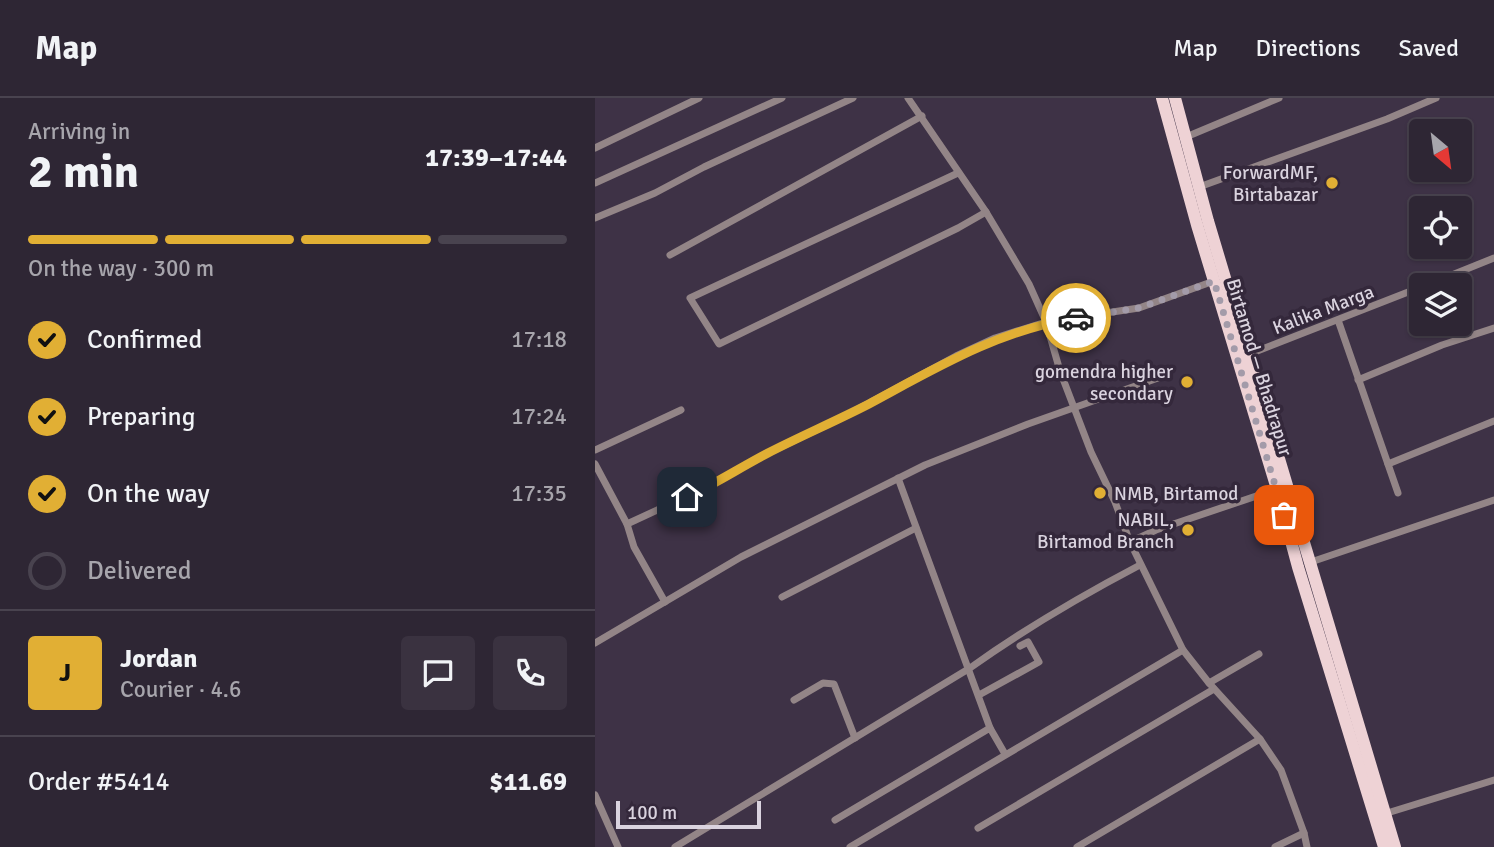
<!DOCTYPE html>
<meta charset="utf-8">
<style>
body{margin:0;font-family:Signika,sans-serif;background:#3a3240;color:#f1f3f6;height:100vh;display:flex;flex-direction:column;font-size:26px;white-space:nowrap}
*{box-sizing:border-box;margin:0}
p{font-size:23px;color:#a7a5ac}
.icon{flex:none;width:38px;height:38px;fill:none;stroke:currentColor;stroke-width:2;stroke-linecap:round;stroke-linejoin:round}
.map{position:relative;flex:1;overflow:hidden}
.side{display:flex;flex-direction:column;background:#2e2634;width:595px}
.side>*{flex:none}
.needle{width:46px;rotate:151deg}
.tools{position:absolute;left:814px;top:21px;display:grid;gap:14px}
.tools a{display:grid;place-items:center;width:63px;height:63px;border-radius:7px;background:#2e2634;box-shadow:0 2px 5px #0004,0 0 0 2px #49434f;font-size:35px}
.scale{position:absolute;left:21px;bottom:18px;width:145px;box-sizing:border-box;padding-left:7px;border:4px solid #dad3df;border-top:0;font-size:19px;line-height:24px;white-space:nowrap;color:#dad3df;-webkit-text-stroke:5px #34283b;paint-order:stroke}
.pin{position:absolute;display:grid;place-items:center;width:60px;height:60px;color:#fff;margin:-30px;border-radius:14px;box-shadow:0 4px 10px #0006}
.courier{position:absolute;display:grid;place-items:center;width:70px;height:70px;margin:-35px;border:5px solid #e1af34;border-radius:50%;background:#fff;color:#222;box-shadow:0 2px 9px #0007}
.summary em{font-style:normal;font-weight:700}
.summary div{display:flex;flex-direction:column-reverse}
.summary{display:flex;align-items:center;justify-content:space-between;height:119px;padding:0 28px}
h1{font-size:46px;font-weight:700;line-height:52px}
.bar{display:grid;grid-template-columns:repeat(4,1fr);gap:10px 7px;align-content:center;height:84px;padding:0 28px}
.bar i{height:9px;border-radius:5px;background:#49434f}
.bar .active{background:#e1af34}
.bar p{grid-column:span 4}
.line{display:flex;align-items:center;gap:18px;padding:0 28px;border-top:2px solid #49434f}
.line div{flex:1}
.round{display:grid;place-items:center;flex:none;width:74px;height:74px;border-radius:7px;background:#3a3240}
ol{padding:0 28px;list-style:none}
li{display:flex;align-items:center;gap:21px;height:77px}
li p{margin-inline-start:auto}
li .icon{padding:7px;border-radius:50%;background:#e1af34;color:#111;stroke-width:4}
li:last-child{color:#a7a5ac}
li i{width:38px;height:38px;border:4px solid #49434f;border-radius:50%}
header{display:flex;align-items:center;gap:42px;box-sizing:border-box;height:98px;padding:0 35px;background:#2e2634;border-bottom:2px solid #49434f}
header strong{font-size:33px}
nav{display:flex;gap:38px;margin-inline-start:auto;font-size:24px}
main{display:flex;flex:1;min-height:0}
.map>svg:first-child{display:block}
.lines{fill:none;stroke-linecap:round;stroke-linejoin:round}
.street{stroke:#938587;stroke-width:7}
.primary{stroke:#eed2d5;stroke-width:12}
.done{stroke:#a39ba9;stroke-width:7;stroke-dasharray:0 12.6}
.route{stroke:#e1af34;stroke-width:9}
.poi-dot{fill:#e1af34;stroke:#34283b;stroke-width:2.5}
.labels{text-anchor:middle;stroke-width:7;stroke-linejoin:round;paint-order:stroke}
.poi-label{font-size:19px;fill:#dad3df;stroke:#34283b;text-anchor:end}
.street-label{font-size:19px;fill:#dad3df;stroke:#34283b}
</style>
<header>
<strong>Map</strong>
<nav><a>Map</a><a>Directions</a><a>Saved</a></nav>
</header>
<main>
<section class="side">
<div class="summary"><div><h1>2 min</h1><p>Arriving in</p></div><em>17:39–17:44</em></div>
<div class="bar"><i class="active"></i><i class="active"></i><i class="active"></i><i></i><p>On the way · 300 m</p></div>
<ol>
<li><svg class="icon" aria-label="check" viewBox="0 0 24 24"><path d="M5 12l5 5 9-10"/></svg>Confirmed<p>17:18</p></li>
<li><svg class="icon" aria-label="check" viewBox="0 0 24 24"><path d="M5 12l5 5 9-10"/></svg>Preparing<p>17:24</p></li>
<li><svg class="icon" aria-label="check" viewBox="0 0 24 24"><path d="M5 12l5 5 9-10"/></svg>On the way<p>17:35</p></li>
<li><i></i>Delivered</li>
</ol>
<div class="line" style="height:126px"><b class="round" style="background:#e1af34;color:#111">J</b><div><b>Jordan</b><p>Courier · 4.6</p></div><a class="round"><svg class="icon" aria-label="chat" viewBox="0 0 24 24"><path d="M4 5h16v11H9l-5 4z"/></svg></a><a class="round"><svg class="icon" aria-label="phone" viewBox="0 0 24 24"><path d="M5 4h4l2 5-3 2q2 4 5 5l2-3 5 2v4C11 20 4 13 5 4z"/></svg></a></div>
<div class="line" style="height:91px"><div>Order #5414</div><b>$11.69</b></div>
</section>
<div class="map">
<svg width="899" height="749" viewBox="0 0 899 749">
<rect width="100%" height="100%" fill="#3e3246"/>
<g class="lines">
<!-- street -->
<g class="street">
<path d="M 313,0 L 391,114 L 434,186 L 451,224 L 465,273 L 496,354 L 520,404 L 535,444 L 561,432 L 682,391"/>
<path d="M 591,39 L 684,0"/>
<path d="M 0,50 L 104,0"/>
<path d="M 363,75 L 95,200 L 124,246 L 363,130 L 391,114"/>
<path d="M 0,85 L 187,0"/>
<path d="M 604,89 L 792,21 L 841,0"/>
<path d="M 0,120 L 60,95 L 109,69 L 258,0"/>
<path d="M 75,157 L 327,18"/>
<path d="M 832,187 L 899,160"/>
<path d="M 743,222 L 803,395"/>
<path d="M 652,257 L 826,189"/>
<path d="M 763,282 L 847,247 L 899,230"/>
<path d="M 0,352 L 86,312"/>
<path d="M 0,366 L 32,426"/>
<path d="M 793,366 L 899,323"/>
<path d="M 303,380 L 395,630"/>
<path d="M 535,444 L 588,552 L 614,585 L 665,641 L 686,672 L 709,735 L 712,749"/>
<path d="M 713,465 L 899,402"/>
<path d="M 187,499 L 321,430"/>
<path d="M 70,504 L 39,449 L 32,426 L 112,389 L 169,357 L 248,319 L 361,258 L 400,240 L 451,224 L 544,210 L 619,183"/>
<path d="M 0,545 L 146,459 L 330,367 L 433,326 L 563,280"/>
<path d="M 614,585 L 664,556"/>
<path d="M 384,597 L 444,564 L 433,544 L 425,548"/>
<path d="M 199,602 L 228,585 L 239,586 L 260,640"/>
<path d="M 0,697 L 23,749"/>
<path d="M 789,716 L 899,682"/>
<path d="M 240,722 L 395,630 L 410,656"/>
<path d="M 383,730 L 619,591"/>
<path d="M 80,749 L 375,570 C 428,532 486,498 545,467"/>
<path d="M 255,749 L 588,552"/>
<path d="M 482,749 L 665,641"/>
<path d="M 680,749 L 709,735"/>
</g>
<!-- primary -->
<g class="primary">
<path d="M 567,0 L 602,127 L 682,391 L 703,469 L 789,749"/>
<path d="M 580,0 L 613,123 L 800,749"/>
</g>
</g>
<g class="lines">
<!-- done -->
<path class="done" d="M 481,220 L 544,210 L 619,183 L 689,417"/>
<!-- route -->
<path class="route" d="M 92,399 C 120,386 146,369 173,355 C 206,338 241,323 274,306 C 341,270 404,232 481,220"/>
</g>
<!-- markers -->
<g class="poi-dot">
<circle cx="737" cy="85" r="7"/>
<circle cx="592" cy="284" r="7"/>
<circle cx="505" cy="395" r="7"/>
<circle cx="593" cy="432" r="7"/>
</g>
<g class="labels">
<!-- poi labels -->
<g class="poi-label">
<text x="723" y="81">ForwardMF,<tspan x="723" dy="22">Birtabazar</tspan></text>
<text x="578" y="280">gomendra higher<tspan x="578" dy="22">secondary</tspan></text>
<text x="519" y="402" text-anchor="start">NMB, Birtamod</text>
<text x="579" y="428">NABIL,<tspan x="579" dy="22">Birtamod Branch</tspan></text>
</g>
<!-- street labels -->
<g class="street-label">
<text transform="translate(728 211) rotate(-21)" y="7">Kalika Marga</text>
<text transform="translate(665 269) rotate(73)" y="7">Birtamod — Bhadrapur</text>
</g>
</g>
</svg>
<div class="tools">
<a><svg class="needle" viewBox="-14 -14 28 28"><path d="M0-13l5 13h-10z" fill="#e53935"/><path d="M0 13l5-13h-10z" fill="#a7a5ac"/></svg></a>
<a><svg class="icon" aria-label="locate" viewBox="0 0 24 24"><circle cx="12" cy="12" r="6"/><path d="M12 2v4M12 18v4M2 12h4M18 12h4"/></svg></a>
<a><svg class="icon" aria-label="layers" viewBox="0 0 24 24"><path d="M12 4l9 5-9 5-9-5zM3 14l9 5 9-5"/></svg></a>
</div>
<div class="scale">100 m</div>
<div class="pin" style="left:689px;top:417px;background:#ea580c"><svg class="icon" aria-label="bag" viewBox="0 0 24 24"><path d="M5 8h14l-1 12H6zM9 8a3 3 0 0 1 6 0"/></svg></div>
<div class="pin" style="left:92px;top:399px;background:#1f2937"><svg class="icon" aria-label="home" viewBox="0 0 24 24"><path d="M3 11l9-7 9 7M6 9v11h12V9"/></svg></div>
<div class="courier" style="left:481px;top:220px"><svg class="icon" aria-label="car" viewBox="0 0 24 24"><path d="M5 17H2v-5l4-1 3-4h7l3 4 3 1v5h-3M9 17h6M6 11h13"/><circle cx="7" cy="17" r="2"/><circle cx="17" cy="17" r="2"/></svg></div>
</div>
</main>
